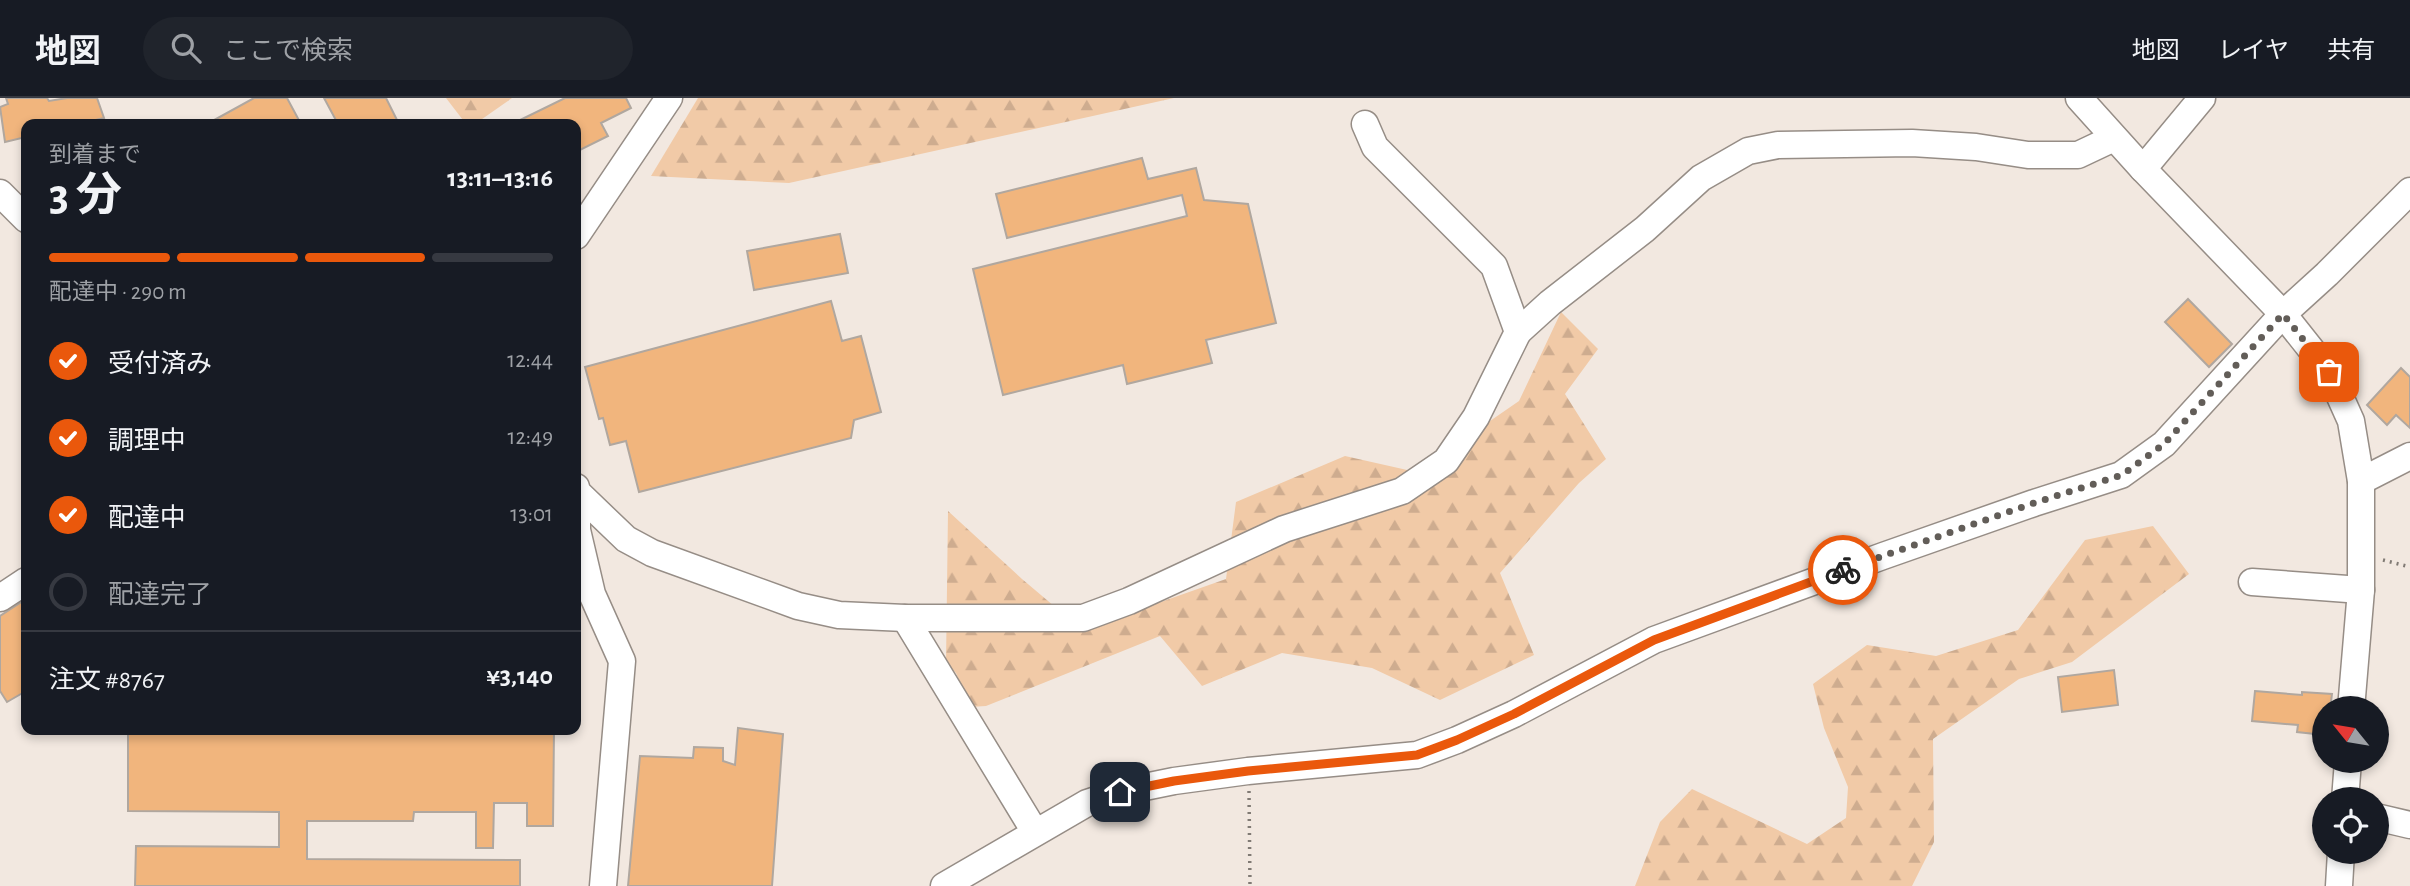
<!DOCTYPE html>
<html lang="ja">
<meta charset="utf-8">
<style>
body{margin:0;font-family:"Alegreya Sans","Noto Sans JP",sans-serif;background:#20242c;color:#f1f3f6;height:100vh;display:flex;flex-direction:column;font-size:26px;white-space:nowrap}
*{box-sizing:border-box;margin:0}
p{font-size:23px;color:#9ea1a6}
.icon{flex:none;width:38px;height:38px;fill:none;stroke:currentColor;stroke-width:2;stroke-linecap:round;stroke-linejoin:round}
.map{position:relative;flex:1;overflow:hidden}
.side{position:absolute;left:21px;top:21px;width:560px;height:616px;display:flex;flex-direction:column;background:#171b24;border-radius:14px;box-shadow:0 4px 10px #0003}
.side>*{flex:none}
.needle{width:46px;rotate:300deg}
.fabs{position:absolute;left:2312px;top:598px;display:grid;gap:14px}
.fabs a{display:grid;place-items:center;width:77px;height:77px;border-radius:50%;background:#171b24;box-shadow:0 4px 10px #0003;font-size:35px}
.pin{position:absolute;display:grid;place-items:center;width:60px;height:60px;color:#fff;margin:-30px;border-radius:14px;box-shadow:0 4px 10px #0006}
.courier{position:absolute;display:grid;place-items:center;width:70px;height:70px;margin:-35px;border:5px solid #ea580c;border-radius:50%;background:#fff;color:#222;box-shadow:0 2px 9px #0007}
.summary em{font-style:normal;font-weight:700}
.summary div{display:flex;flex-direction:column-reverse}
.summary{display:flex;align-items:center;justify-content:space-between;height:119px;padding:0 28px}
h1{font-size:46px;font-weight:700;line-height:52px}
.bar{display:grid;grid-template-columns:repeat(4,1fr);gap:10px 7px;align-content:center;height:84px;padding:0 28px}
.bar i{height:9px;border-radius:5px;background:#363941}
.bar .active{background:#ea580c}
.bar p{grid-column:span 4}
.line{display:flex;align-items:center;gap:18px;padding:0 28px;border-top:2px solid #363941}
.line div{flex:1}
ol{padding:0 28px;list-style:none}
li{display:flex;align-items:center;gap:21px;height:77px}
li p{margin-inline-start:auto}
li .icon{padding:7px;border-radius:50%;background:#ea580c;color:#fff;stroke-width:4}
li:last-child{color:#9ea1a6}
li i{width:38px;height:38px;border:4px solid #363941;border-radius:50%}
header{display:flex;align-items:center;gap:42px;box-sizing:border-box;height:98px;padding:0 35px;background:#171b24;border-bottom:2px solid #363941}
header strong{font-size:33px}
nav{display:flex;gap:38px;margin-inline-start:auto;font-size:24px}
.search{width:490px;height:63px;background:#20242c;display:flex;align-items:center;gap:18px;box-sizing:border-box;padding:0 24px;border-radius:38px;color:#9ea1a6;font-size:26px}
.map>svg:first-child{display:block}
.forest{fill:url(#forest-firs)}
.building{fill:#f1b57d;stroke:#b0a79f;stroke-width:2}
.lines{fill:none;stroke-linecap:round;stroke-linejoin:round}
.minor-casing{stroke:#968d86;stroke-width:29}
.path{stroke:#807a74;stroke-width:3.5;stroke-dasharray:2 5;stroke-linecap:butt}
.minor{stroke:#fff;stroke-width:26}
.done{stroke:#625d58;stroke-width:7;stroke-dasharray:0 12.6}
.route{stroke:#ea580c;stroke-width:9}
</style>
<header>
<strong>地図</strong>
<div class="search"><svg class="icon" aria-label="search" viewBox="0 0 24 24"><circle cx="10" cy="10" r="6"/><path d="M15 15l6 6"/></svg>ここで検索</div>
<nav><a>地図</a><a>レイヤ</a><a>共有</a></nav>
</header>
<div class="map">
<svg width="2410" height="788" viewBox="0 0 2410 788">
<defs>
<pattern id="forest-firs" width="22" height="20" patternUnits="userSpaceOnUse" patternTransform="scale(1.75)"><rect width="22" height="20" fill="#f1caa7"/><path d="M5 1l3.5 6h-7zM16 11l3.5 6h-7z" fill="#ceac8f"/></pattern>
</defs>
<rect width="100%" height="100%" fill="#f2e8e0"/>
<!-- forest -->
<g class="forest">
<path d="M 446,0 L 512,0 L 475,26 L 466,26 Z"/>
<path d="M 698,0 L 1174,0 L 789,85 L 651,78 Z"/>
<path d="M 1561,214 L 1598,251 L 1565,296 L 1606,361 L 1579,385 L 1500,475 L 1534,557 L 1440,602 L 1372,570 L 1282,555 L 1202,588 L 1160,538 L 986,608 L 970,609 L 956,575 L 946,565 L 948,413 L 1022,481 L 1080,530 L 1121,518 L 1226,481 L 1236,404 L 1345,358 L 1416,374 L 1519,303 Z"/>
<path d="M 2153,428 L 2189,476 L 2072,564 L 2019,581 L 1933,641 L 1934,744 L 1912,788 L 1635,788 L 1660,724 L 1692,691 L 1807,746 L 1846,720 L 1848,689 L 1824,630 L 1813,586 L 1867,547 L 1936,558 L 2018,532 L 2085,442 Z"/>
</g>
<!-- building -->
<g class="building">
<path d="M 6,0 L 47,0 L 49,3 L 67,0 L 97,0 L 104,20 L 79,26 L 26,26 L 26,39 L 5,44 L 0,9 L 8,6 Z"/>
<path d="M 254,0 L 287,0 L 301,26 L 207,26 Z"/>
<path d="M 324,0 L 386,0 L 399,26 L 338,26 Z"/>
<path d="M 565,0 L 626,0 L 631,10 L 601,25 L 608,38 L 576,54 L 576,26 L 512,26 Z"/>
<path d="M 1142,60 L 1148,81 L 1196,70 L 1204,102 L 1248,106 L 1276,225 L 1206,242 L 1212,265 L 1127,286 L 1123,267 L 1003,297 L 973,171 L 1187,118 L 1182,97 L 1007,140 L 996,96 Z"/>
<path d="M 840,136 L 848,175 L 754,192 L 747,153 Z"/>
<path d="M 2188,201 L 2232,246 L 2209,269 L 2165,224 Z"/>
<path d="M 831,203 L 842,243 L 861,238 L 881,314 L 854,322 L 851,340 L 639,394 L 626,343 L 610,347 L 603,320 L 599,321 L 585,269 Z"/>
<path d="M 2401,270 L 2410,279 L 2410,330 L 2396,317 L 2387,327 L 2367,307 Z"/>
<path d="M 26,501 L 26,593 L 7,604 L 0,593 L 0,518 Z"/>
<path d="M 2114,572 L 2118,607 L 2062,614 L 2058,579 Z"/>
<path d="M 2255,593 L 2302,597 L 2302,594 L 2332,596 L 2330,611 L 2324,611 L 2324,637 L 2297,634 L 2298,627 L 2252,623 Z"/>
<path d="M 738,630 L 783,636 L 772,788 L 628,788 L 640,658 L 693,660 L 694,649 L 723,650 L 723,663 L 735,667 Z"/>
<path d="M 128,632 L 554,632 L 553,728 L 527,728 L 527,705 L 494,705 L 493,750 L 476,750 L 476,714 L 414,714 L 413,723 L 307,723 L 307,761 L 520,762 L 520,788 L 135,788 L 136,748 L 279,749 L 279,714 L 128,713 Z"/>
</g>
<g class="lines">
<!-- minor casing -->
<g class="minor-casing">
<g id="minor">
<path d="M 2079,0 L 2143,71 L 2283,216 L 2329,274 L 2351,323 L 2361,383 L 2361,492 L 2351,611"/>
<path d="M 2143,71 L 2202,0"/>
<path d="M 0,95 L 26,121"/>
<path d="M 576,138 L 669,0"/>
<path d="M 1518,234 L 1550,205 L 1645,131 L 1701,80 L 1748,53 L 1778,47 L 1912,45 L 1976,49 L 2028,57 L 2078,57 L 2114,40"/>
<path d="M 2361,383 L 2410,358"/>
<path d="M 576,389 L 577,394 L 626,441 L 652,455 L 798,508 L 839,517 L 905,520 L 1083,520 L 1129,503 L 1284,431 L 1402,393 L 1446,363 L 1476,319 L 1518,234 L 1494,168 L 1375,49 L 1365,26"/>
<path d="M 577,394 L 577,432 L 592,496 L 622,563 L 603,788"/>
<path d="M 2252,484 L 2361,492"/>
<path d="M 0,500 L 26,483"/>
<path d="M 905,520 L 1035,734"/>
<path d="M 2345,702 L 2348,663"/>
<path d="M 2376,719 L 2410,727"/>
<path d="M 944,788 L 1087,705 L 1120,694 L 1174,683 L 1248,673 L 1417,657 L 1457,642 L 1514,616 L 1654,542 L 1883,458 L 2034,405 L 2121,377 L 2164,346 L 2283,216 L 2327,176 L 2410,93"/>
<path d="M 2339,788 L 2341,754"/>
</g>
</g>
<!-- path -->
<g class="path">
<path d="M 2383,462 L 2410,469"/>
<path d="M 1249,693 L 1250,788"/>
</g>
<!-- minor -->
<use href="#minor" class="minor"/>
</g>
<g class="lines">
<!-- done -->
<path class="done" d="M 1843,472 L 2034,405 L 2122,377 L 2164,346 L 2283,216 L 2329,274"/>
<!-- route -->
<path class="route" d="M 1120,694 L 1174,683 L 1248,673 L 1417,657 L 1457,642 L 1514,616 L 1654,542 L 1843,472"/>
</g>
</svg>
<div class="fabs">
<a><svg class="needle" viewBox="-14 -14 28 28"><path d="M0-13l5 13h-10z" fill="#e53935"/><path d="M0 13l5-13h-10z" fill="#9ea1a6"/></svg></a>
<a><svg class="icon" aria-label="locate" viewBox="0 0 24 24"><circle cx="12" cy="12" r="6"/><path d="M12 2v4M12 18v4M2 12h4M18 12h4"/></svg></a>
</div>
<div class="pin" style="left:2329px;top:274px;background:#ea580c"><svg class="icon" aria-label="bag" viewBox="0 0 24 24"><path d="M5 8h14l-1 12H6zM9 8a3 3 0 0 1 6 0"/></svg></div>
<div class="pin" style="left:1120px;top:694px;background:#1f2937"><svg class="icon" aria-label="home" viewBox="0 0 24 24"><path d="M3 11l9-7 9 7M6 9v11h12V9"/></svg></div>
<div class="courier" style="left:1843px;top:472px"><svg class="icon" aria-label="bike" viewBox="0 0 24 24"><circle cx="6" cy="16" r="4"/><circle cx="18" cy="16" r="4"/><path d="M6 16l4-8h5l3 8M10 8l3 8H6M13 5h3"/></svg></div>
<section class="side">
<div class="summary"><div><h1>3 分</h1><p>到着まで</p></div><em>13:11–13:16</em></div>
<div class="bar"><i class="active"></i><i class="active"></i><i class="active"></i><i></i><p>配達中 · 290 m</p></div>
<ol>
<li><svg class="icon" aria-label="check" viewBox="0 0 24 24"><path d="M5 12l5 5 9-10"/></svg>受付済み<p>12:44</p></li>
<li><svg class="icon" aria-label="check" viewBox="0 0 24 24"><path d="M5 12l5 5 9-10"/></svg>調理中<p>12:49</p></li>
<li><svg class="icon" aria-label="check" viewBox="0 0 24 24"><path d="M5 12l5 5 9-10"/></svg>配達中<p>13:01</p></li>
<li><i></i>配達完了</li>
</ol>
<div class="line" style="height:91px"><div>注文 #8767</div><b>¥3,140</b></div>
</section>
</div>
